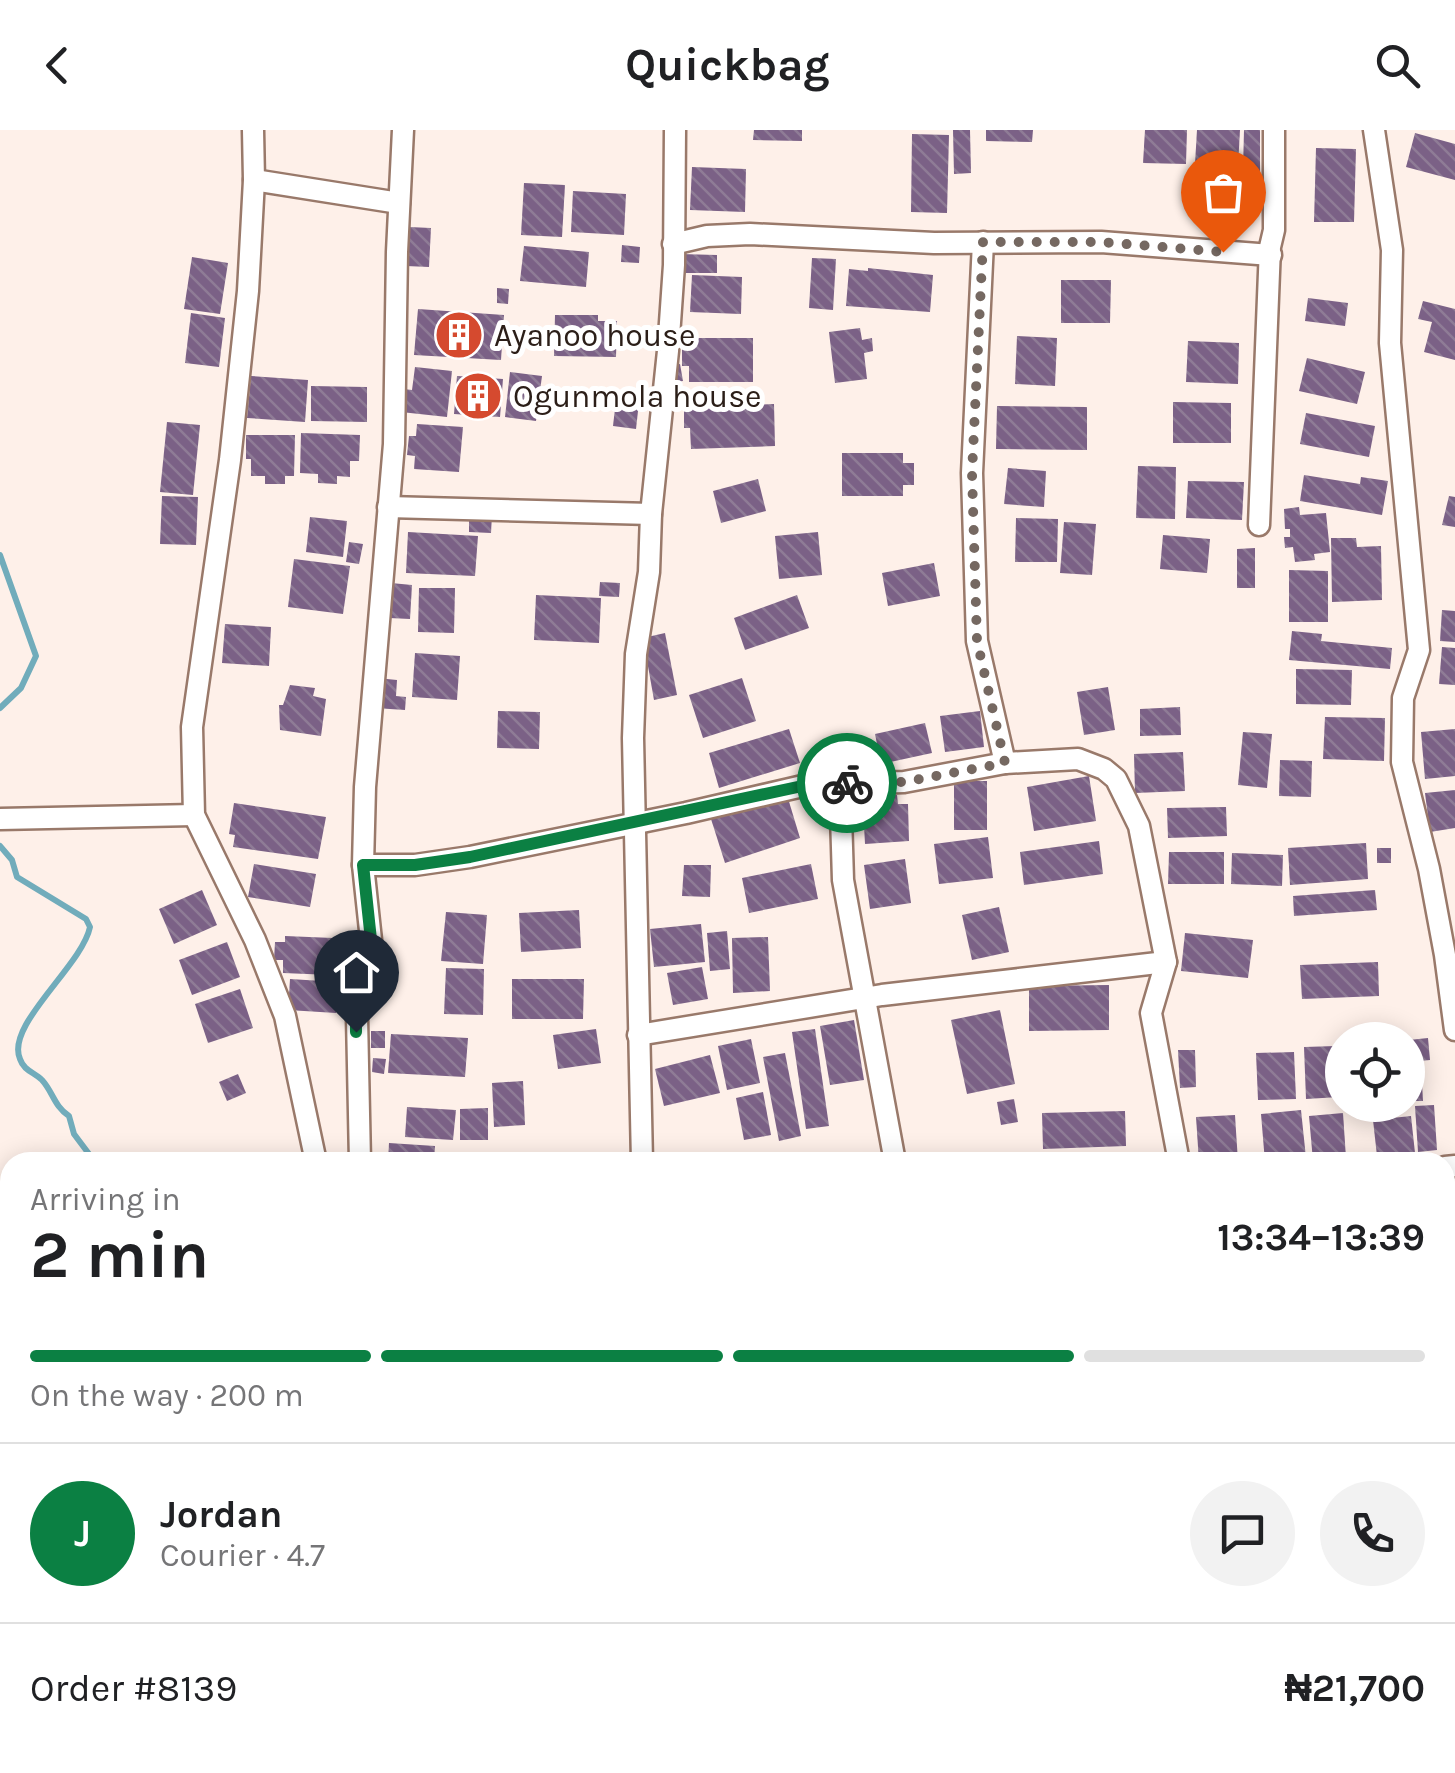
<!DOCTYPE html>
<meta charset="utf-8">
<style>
body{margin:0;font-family:Karla,sans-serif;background:#f2f2f2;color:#202124;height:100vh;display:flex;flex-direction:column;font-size:38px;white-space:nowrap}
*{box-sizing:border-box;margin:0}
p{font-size:32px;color:#757577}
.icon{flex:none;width:55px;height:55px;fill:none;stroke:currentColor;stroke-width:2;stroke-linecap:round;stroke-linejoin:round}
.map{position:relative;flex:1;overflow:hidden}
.side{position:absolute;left:0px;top:1022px;width:1455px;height:622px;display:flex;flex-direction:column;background:#fff;border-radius:30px 30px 0 0;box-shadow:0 5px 25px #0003}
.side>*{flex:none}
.fabs{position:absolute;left:1325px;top:892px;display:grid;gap:20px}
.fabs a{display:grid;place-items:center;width:100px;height:100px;border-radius:50%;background:#fff;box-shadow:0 5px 25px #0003;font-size:50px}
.pin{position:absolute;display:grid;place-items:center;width:85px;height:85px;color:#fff;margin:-102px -42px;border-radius:50% 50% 50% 0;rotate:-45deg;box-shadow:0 0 10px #0007}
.pin .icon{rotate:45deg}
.courier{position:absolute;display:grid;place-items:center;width:100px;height:100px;margin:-50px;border:8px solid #0b8043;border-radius:50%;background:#fff;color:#222;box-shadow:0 2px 12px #0007}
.overview em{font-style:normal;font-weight:700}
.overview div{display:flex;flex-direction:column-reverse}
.overview{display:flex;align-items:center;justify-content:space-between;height:170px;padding:0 30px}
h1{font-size:65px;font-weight:700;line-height:75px}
.bar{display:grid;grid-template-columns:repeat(4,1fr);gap:15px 10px;align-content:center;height:120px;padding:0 30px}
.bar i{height:12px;border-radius:8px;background:#e0e0e0}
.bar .on{background:#0b8043}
.bar p{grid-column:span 4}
.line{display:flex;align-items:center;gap:25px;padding:0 30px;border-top:2px solid #e0e0e0}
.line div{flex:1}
.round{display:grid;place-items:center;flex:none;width:105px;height:105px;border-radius:52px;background:#f2f2f2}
header{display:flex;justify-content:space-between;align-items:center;height:130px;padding:0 30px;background:#fff;font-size:45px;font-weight:700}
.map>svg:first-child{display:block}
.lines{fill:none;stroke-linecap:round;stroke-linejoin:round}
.stream{stroke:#71acbb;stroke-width:6}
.building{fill:url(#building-back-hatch)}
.street-casing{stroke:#99796a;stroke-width:25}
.street{stroke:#fff;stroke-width:20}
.done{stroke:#756861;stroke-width:10;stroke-dasharray:0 18}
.route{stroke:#0b8043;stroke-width:12}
.labels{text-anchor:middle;stroke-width:10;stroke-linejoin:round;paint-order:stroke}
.poi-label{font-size:32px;fill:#2b1e18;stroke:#fff;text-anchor:start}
</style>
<header><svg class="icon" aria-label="back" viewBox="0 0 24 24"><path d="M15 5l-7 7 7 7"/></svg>Quickbag<svg class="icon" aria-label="search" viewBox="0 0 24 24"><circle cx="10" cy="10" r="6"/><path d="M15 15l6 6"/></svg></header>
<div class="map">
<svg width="1455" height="1643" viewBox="0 0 1455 1643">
<defs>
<pattern id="building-back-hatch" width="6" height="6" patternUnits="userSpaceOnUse" patternTransform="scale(2.5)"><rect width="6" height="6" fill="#7b6186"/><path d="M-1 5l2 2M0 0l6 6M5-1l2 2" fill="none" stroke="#8f7c96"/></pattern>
</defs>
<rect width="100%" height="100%" fill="#fef0e9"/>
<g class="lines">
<!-- stream -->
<g class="stream">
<path d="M 0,425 L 36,526 L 21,558 L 0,578"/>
<path d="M 0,716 L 12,730 L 17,747 L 86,789 L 90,797 C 82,836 5,895 20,929 C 24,941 34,942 42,950 C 53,962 54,976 69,986 L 74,1004 L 95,1032"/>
<path d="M 1445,1451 L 1455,1444"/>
<path d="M 281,1635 L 286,1643"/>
<path d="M 380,1635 L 389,1643"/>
<path d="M 329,1643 L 350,1635"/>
<path d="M 1271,1643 L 1275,1635"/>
</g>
</g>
<!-- building -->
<g class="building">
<path d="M 754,0 L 802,0 L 802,11 L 753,10 Z"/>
<path d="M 953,0 L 970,0 L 971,43 L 954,44 Z"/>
<path d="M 986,0 L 1033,0 L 1032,12 L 986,11 Z"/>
<path d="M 1145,0 L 1187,0 L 1186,34 L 1143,33 Z"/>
<path d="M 1197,0 L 1240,0 L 1238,36 L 1195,34 Z"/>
<path d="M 1244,0 L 1260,0 L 1260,41 L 1243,40 Z"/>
<path d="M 1415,3 L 1455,14 L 1455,50 L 1406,37 Z"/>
<path d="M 912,4 L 949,5 L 947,83 L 911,82 Z"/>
<path d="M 1316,18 L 1356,19 L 1354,92 L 1314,92 Z"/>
<path d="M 692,37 L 746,39 L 745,82 L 690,80 Z"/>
<path d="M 524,53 L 565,55 L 562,107 L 521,105 Z"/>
<path d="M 573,61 L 626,64 L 624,105 L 571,102 Z"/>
<path d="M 409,97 L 431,98 L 429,137 L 406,136 Z"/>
<path d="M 622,115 L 640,117 L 639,133 L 621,132 Z"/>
<path d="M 524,116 L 589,122 L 586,157 L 520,151 Z"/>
<path d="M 680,124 L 717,125 L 717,143 L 680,143 Z"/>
<path d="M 192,127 L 228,133 L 220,184 L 184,179 Z"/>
<path d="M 812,128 L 836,129 L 833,180 L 809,178 Z"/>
<path d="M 868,138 L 933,145 L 930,182 L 846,176 L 849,139 L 868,141 Z"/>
<path d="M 692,145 L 742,147 L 741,184 L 690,182 Z"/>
<path d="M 1061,150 L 1111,150 L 1110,193 L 1061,193 Z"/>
<path d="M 497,158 L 509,159 L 508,174 L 497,173 Z"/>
<path d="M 1308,168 L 1348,173 L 1345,196 L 1305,191 Z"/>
<path d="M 1423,171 L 1455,179 L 1455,230 L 1424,222 L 1432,192 L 1418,189 Z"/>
<path d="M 418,179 L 504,185 L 501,230 L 414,225 Z"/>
<path d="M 191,183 L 225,188 L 219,237 L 185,233 Z"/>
<path d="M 555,185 L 598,185 L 598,191 L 617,191 L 616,227 L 554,226 Z"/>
<path d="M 860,198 L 862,210 L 872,208 L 873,221 L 864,223 L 867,249 L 835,253 L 829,202 Z"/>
<path d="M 1017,206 L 1057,208 L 1055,256 L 1015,254 Z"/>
<path d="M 689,208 L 753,208 L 753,252 L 689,252 L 689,236 L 682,236 L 682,219 L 689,219 Z"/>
<path d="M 1188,211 L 1239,213 L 1238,254 L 1186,252 Z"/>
<path d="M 1307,228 L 1365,242 L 1357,274 L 1299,261 Z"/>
<path d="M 680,234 L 683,251 L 670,253 L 667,236 Z"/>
<path d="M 415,237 L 452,241 L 447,287 L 401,282 L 404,259 L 412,260 Z"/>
<path d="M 510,242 L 542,246 L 536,291 L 505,287 Z"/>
<path d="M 251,246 L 308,250 L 305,292 L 247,288 Z"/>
<path d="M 457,246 L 503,249 L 500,287 L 454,284 Z"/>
<path d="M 311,256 L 367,257 L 367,292 L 311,291 Z"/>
<path d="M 617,261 L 640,263 L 636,299 L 613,296 Z"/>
<path d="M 1173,272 L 1231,273 L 1231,313 L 1173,313 Z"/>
<path d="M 774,274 L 775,316 L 691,319 L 690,298 L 684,298 L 684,277 Z"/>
<path d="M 997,276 L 1087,277 L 1087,320 L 996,319 Z"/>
<path d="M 1306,283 L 1375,296 L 1369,327 L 1300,314 Z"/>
<path d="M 167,292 L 200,295 L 193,365 L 160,362 Z"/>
<path d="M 417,294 L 463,297 L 459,342 L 414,339 L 415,326 L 407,325 L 409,306 L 416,306 Z"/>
<path d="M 301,303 L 360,305 L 359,331 L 350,331 L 350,347 L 337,346 L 337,354 L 318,353 L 318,344 L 300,343 Z"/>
<path d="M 246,305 L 295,305 L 294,346 L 285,346 L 285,354 L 265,354 L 265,346 L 251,346 L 251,329 L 246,329 Z"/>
<path d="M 842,323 L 903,323 L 903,333 L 914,333 L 914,355 L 903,355 L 903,366 L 842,366 Z"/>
<path d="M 1138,336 L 1176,337 L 1175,389 L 1136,388 Z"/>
<path d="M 1008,338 L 1046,341 L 1044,377 L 1004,374 Z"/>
<path d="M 1304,345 L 1360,354 L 1361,347 L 1388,351 L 1382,385 L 1300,371 Z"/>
<path d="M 758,349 L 766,381 L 721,393 L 713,361 Z"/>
<path d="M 1188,351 L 1244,352 L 1242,390 L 1186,388 Z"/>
<path d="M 162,366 L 198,367 L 196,415 L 160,414 Z"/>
<path d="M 1449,366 L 1455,367 L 1455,397 L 1442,395 Z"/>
<path d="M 1299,377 L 1300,385 L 1326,383 L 1330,422 L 1314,424 L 1315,430 L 1295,432 L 1293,417 L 1285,418 L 1284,407 L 1290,407 L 1290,399 L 1285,399 L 1284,379 Z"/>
<path d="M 469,384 L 492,385 L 491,403 L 469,402 Z"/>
<path d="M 310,387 L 347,391 L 343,427 L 306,422 Z"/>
<path d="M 1016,388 L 1058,389 L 1057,432 L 1015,432 Z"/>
<path d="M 1064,392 L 1096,394 L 1092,445 L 1060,443 Z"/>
<path d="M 408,402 L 478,406 L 475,446 L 406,443 Z"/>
<path d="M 818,402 L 822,445 L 779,449 L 775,406 Z"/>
<path d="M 1163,405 L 1210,409 L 1207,443 L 1160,439 Z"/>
<path d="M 1331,408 L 1356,408 L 1357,417 L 1381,416 L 1382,470 L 1332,472 Z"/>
<path d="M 349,412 L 363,414 L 359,434 L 346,432 Z"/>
<path d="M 1255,418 L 1255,458 L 1237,458 L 1237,419 Z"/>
<path d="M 294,429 L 350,436 L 343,484 L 288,477 Z"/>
<path d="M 934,433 L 940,466 L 888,476 L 882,443 Z"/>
<path d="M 1289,440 L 1328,441 L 1328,492 L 1289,492 Z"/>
<path d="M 600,452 L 620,453 L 619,467 L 599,466 Z"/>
<path d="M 391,453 L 412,455 L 410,489 L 389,488 Z"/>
<path d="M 419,458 L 455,458 L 454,503 L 418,502 Z"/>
<path d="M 536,465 L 601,468 L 599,513 L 534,510 Z"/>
<path d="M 797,465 L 809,498 L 745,520 L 734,488 Z"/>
<path d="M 1442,480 L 1455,481 L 1455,512 L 1440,511 Z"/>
<path d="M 225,494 L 271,497 L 269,536 L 222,533 Z"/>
<path d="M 1292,501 L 1322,504 L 1321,511 L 1392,518 L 1390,539 L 1289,530 Z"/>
<path d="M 665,503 L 677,565 L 654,570 L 643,508 Z"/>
<path d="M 1442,517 L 1455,518 L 1455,555 L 1439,554 Z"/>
<path d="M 415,523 L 460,526 L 457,570 L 412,567 Z"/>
<path d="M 1296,539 L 1352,540 L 1351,575 L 1296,574 Z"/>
<path d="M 377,548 L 397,550 L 396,566 L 406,567 L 405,580 L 375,578 Z"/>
<path d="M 742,548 L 756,591 L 703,608 L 689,565 Z"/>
<path d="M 290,555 L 315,558 L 313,566 L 326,569 L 321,606 L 280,600 L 279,575 L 283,575 Z"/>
<path d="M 1108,557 L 1115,600 L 1084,605 L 1077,562 Z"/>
<path d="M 1180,577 L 1181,605 L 1140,606 L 1140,579 Z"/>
<path d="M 498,581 L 540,582 L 539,619 L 497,618 Z"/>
<path d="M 980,581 L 984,617 L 945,622 L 940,586 Z"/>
<path d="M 1325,587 L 1385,588 L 1384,631 L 1323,629 Z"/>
<path d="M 925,593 L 932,623 L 881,634 L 875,604 Z"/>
<path d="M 789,599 L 800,633 L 719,658 L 709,623 Z"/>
<path d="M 1455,599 L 1455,646 L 1425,649 L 1421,602 Z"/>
<path d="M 1243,602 L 1272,604 L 1267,658 L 1238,655 Z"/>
<path d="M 1183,622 L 1185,661 L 1135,663 L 1134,624 Z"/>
<path d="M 1280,630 L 1312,631 L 1311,667 L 1279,666 Z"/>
<path d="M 1089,646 L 1096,691 L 1034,701 L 1027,657 Z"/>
<rect x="954" y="651" width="33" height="49"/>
<path d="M 1455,660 L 1455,698 L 1430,702 L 1425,663 Z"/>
<path d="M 787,665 L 800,708 L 725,733 L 711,689 Z"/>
<path d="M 897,665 L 898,674 L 908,674 L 909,711 L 865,714 L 863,676 L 873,675 L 873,666 Z"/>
<path d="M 234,673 L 326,687 L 318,729 L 233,717 L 235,705 L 229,704 Z"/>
<path d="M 1226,677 L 1227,706 L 1168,708 L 1167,678 Z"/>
<path d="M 988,707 L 993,748 L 939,754 L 934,714 Z"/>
<path d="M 1099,711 L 1103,744 L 1024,755 L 1020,722 Z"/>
<path d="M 1366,713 L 1368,749 L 1290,755 L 1288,718 Z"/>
<rect x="1377" y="718" width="14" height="15"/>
<path d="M 1169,722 L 1224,722 L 1224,754 L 1168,754 Z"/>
<path d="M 1232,723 L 1283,725 L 1282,756 L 1231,754 Z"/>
<path d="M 905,729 L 911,773 L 870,779 L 864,735 Z"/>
<path d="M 254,734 L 316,744 L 310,777 L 248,767 Z"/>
<path d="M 811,734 L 818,769 L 749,783 L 742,748 Z"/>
<path d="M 684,735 L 711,735 L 710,767 L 682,766 Z"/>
<path d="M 202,760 L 217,795 L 174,814 L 159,779 Z"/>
<path d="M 1375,760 L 1377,780 L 1294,786 L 1293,766 Z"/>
<path d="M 999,777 L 1009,822 L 972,830 L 962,785 Z"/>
<path d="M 579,780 L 581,818 L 521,822 L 519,783 Z"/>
<path d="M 446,782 L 487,785 L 483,834 L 441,831 Z"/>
<path d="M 701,794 L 705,832 L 654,837 L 650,799 Z"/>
<path d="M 727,801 L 730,839 L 710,841 L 707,803 Z"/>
<path d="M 1185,803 L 1253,810 L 1248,848 L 1181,841 Z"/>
<path d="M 285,806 L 333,808 L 331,845 L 283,843 L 283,830 L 274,830 L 275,812 L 285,812 Z"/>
<path d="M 768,807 L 770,861 L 733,863 L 732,808 Z"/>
<path d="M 227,812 L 240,847 L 192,865 L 179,830 Z"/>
<path d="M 1378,832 L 1379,866 L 1302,869 L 1300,835 Z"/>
<path d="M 702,837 L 708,869 L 673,875 L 667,843 Z"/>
<path d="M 446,838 L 484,839 L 483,885 L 444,884 Z"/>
<path d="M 290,849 L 338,852 L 336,883 L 288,880 Z"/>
<path d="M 512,849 L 584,849 L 583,889 L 512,889 Z"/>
<path d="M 1109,855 L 1109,900 L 1029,901 L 1029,856 Z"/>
<path d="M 240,859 L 253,898 L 208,913 L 195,874 Z"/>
<path d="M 1000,880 L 1015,954 L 967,964 L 951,890 Z"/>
<path d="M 854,890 L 864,950 L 830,955 L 820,896 Z"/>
<path d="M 596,899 L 601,933 L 558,939 L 553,905 Z"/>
<path d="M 815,899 L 829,996 L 806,999 L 792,902 Z"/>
<rect x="371" y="901" width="14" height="17"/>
<path d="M 391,904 L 468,908 L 465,947 L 388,943 Z"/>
<path d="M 1428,908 L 1430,930 L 1410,932 L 1409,910 Z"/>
<path d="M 751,909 L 760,953 L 727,960 L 718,916 Z"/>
<path d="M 1336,916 L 1339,967 L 1306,969 L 1304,917 Z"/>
<path d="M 1178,920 L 1195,920 L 1196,957 L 1180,958 Z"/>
<path d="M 1294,922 L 1296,969 L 1258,970 L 1256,923 Z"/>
<path d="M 785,923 L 801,1006 L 779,1011 L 763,927 Z"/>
<path d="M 710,925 L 720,963 L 664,976 L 655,939 Z"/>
<path d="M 373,928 L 386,929 L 384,944 L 372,942 Z"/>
<path d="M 1408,936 L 1421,936 L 1423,971 L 1408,971 Z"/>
<path d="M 238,944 L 246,963 L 227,971 L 219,952 Z"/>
<path d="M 523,951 L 525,995 L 494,997 L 492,953 Z"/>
<path d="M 763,962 L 771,1005 L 744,1010 L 736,968 Z"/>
<path d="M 1014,969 L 1018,992 L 1001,995 L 997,972 Z"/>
<path d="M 1434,975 L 1437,1020 L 1418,1022 L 1415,976 Z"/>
<path d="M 407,977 L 456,980 L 453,1010 L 405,1007 Z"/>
<path d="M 488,978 L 488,1010 L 460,1010 L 460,979 Z"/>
<path d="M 1301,980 L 1306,1028 L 1265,1032 L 1261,984 Z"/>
<path d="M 1125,981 L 1126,1016 L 1043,1019 L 1042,983 Z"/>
<path d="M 1343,983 L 1346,1028 L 1313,1031 L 1309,986 Z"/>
<path d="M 1235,985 L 1238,1032 L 1199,1032 L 1196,987 Z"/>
<path d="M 1411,986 L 1415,1023 L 1377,1026 L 1373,990 Z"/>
<path d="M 389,1013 L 435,1016 L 434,1032 L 388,1032 Z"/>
<path d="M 1021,1024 L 1022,1032 L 990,1032 L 989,1031 Z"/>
<path d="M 1445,1242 L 1455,1243 L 1455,1279 L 1445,1279 Z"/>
<path d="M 1445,1300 L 1453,1300 L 1451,1335 L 1445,1335 Z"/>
<path d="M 1445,1339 L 1452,1339 L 1454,1383 L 1445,1384 Z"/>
<path d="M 1445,1581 L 1455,1593 L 1455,1623 L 1445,1630 Z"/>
<rect x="693" y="1635" width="68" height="8"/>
<path d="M 812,1635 L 836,1635 L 836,1636 L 813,1642 Z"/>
<path d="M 1087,1635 L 1113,1635 L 1113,1636 L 1089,1643 Z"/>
<path d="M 1395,1635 L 1404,1635 L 1409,1643 L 1382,1643 Z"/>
</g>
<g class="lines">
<!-- street casing -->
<g class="street-casing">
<g id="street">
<path d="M 253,0 L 254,50 L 248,161 L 230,330 L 192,597 L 194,685 L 255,810 L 285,886 L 316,1032"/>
<path d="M 1374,0 L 1392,120 L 1390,213 L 1419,520 L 1403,568 L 1402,632 L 1429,739 L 1445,825 L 1455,900"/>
<path d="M 254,50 L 399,73"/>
<path d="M 983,112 L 972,343 L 977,511 L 1005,633"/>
<path d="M 673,114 L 707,106 L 750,104 L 934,113 L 1101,112 L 1271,125"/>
<path d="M 388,377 L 651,384"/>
<path d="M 1259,395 L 1270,117 L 1274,100 L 1274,0"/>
<path d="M 840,653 L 843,750 L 895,1032"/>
<path d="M 0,689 L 194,685"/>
<path d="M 363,735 L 415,735 L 470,727 L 686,683 L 807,655 L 904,652 L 1005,633 L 1078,629 L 1104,639 L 1116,649 L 1139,696 L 1166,832 L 1151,883 L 1179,1032"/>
<path d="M 638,905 L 882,865 L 1166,832"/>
<path d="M 360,1032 L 356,839 L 374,838 L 363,735 L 365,657 L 394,314 L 397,122 L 403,0"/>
<path d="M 642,1032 L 633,608 L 636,524 L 649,442 L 651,384 L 668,221 L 674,135 L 675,0"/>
<path d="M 1445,1037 L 1455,1036"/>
<path d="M 1445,1527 L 1455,1542"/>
<path d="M 682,1635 L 683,1643"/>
<path d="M 962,1635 L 963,1643"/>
<path d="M 893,1643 L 926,1635"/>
</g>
</g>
<!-- street -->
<use href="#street" class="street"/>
</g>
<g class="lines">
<!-- done -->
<path class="done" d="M 847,653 L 904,652 L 1005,633 L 977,511 L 972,343 L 983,112 L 1101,112 L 1223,122"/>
<!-- route -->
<path class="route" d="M 356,902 L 356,838 L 374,838 L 363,735 L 415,735 L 470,727 L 807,655 L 847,653"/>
</g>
<!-- icons -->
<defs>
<g id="building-disc" transform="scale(2.5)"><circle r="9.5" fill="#d54a2f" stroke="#fff"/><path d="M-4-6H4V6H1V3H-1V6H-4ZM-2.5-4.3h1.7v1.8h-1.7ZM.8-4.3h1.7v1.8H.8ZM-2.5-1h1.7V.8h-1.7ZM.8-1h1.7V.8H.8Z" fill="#fff"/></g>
</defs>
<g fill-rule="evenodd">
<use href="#building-disc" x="459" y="205"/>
<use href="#building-disc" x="478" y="266"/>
</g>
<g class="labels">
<!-- poi labels -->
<g class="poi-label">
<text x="494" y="216">Ayanoo house</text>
<text x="513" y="277">Ogunmola house</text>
</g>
</g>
</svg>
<div class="fabs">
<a><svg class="icon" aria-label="locate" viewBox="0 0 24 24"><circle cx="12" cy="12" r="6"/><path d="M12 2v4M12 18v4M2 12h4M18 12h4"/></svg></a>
</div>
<div class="pin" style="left:1223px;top:122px;background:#ea580c"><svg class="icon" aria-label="bag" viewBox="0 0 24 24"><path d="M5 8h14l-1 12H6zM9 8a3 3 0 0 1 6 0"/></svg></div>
<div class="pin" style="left:356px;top:902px;background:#1f2937"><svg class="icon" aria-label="home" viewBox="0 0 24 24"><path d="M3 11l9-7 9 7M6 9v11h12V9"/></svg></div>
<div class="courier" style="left:847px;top:653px"><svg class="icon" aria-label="bike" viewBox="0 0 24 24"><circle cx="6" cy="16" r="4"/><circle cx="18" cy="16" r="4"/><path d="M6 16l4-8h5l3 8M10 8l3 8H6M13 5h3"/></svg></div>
<section class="side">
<div class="overview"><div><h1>2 min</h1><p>Arriving in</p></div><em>13:34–13:39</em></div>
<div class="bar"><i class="on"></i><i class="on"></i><i class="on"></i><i></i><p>On the way · 200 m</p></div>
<div class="line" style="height:180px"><b class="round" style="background:#0b8043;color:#fff">J</b><div><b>Jordan</b><p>Courier · 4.7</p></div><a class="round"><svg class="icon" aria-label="chat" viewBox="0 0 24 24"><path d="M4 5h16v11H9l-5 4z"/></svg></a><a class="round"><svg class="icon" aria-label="phone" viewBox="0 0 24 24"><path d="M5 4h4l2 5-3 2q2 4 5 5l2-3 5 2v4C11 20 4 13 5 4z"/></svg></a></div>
<div class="line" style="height:130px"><div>Order #8139</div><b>₦21,700</b></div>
</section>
</div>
